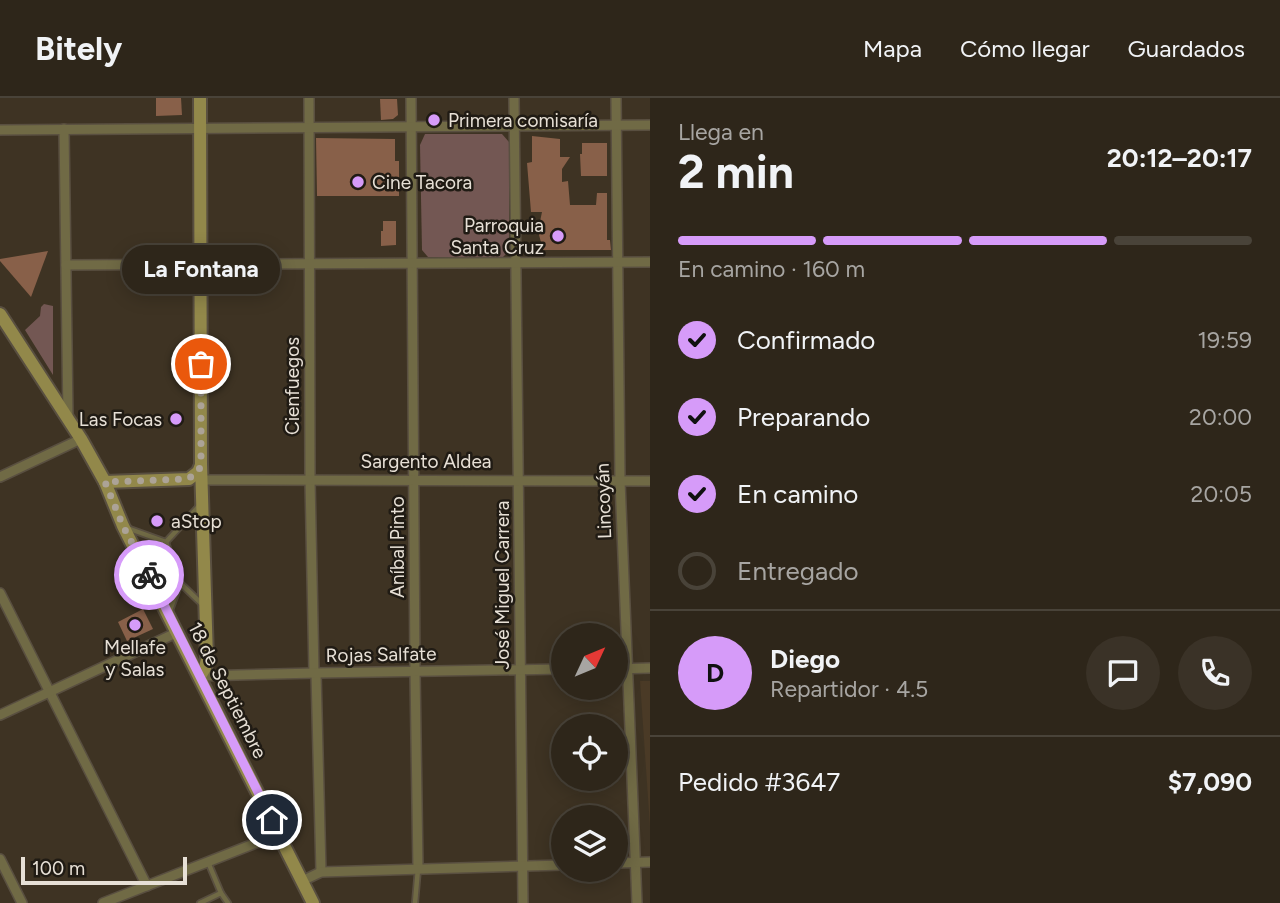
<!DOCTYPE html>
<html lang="es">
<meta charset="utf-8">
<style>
body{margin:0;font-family:Figtree,sans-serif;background:#3a3227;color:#f1f3f6;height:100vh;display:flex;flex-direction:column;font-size:26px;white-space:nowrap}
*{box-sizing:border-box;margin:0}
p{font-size:23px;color:#a7a5a2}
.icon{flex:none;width:38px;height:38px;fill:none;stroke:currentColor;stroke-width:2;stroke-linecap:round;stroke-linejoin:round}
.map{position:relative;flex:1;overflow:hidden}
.side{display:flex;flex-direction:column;background:#2e261a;width:630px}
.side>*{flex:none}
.needle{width:46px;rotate:46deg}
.tools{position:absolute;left:551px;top:525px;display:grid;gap:14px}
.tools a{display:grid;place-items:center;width:77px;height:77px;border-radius:50%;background:#2e261a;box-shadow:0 4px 18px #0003,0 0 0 2px #494339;font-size:35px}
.scale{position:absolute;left:21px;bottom:18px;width:166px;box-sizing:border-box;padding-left:7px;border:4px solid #e7e0d6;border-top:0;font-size:19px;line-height:24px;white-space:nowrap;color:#e7e0d6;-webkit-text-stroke:5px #201b14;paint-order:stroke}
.pin{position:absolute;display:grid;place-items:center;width:60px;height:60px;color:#fff;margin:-30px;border:4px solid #fff;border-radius:50%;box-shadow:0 2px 7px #0007}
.courier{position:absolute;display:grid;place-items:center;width:70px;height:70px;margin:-35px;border:5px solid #d69bf9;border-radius:50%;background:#fff;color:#222;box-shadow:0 2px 9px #0007}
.bubble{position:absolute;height:49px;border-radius:24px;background:#2e261a;box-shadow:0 4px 18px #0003,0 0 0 2px #494339;font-size:23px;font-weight:700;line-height:49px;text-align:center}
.overview em{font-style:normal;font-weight:700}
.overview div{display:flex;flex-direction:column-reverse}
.overview{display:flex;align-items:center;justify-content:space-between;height:119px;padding:0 28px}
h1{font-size:46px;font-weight:700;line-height:52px}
.bar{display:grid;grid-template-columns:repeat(4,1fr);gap:10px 7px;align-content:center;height:84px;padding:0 28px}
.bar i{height:9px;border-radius:5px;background:#494339}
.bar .selected{background:#d69bf9}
.bar p{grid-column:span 4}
.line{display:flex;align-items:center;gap:18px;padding:0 28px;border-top:2px solid #494339}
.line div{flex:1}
.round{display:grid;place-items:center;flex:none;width:74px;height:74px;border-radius:37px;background:#3a3227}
ol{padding:0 28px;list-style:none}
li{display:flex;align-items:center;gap:21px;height:77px}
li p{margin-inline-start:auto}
li .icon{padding:7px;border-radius:50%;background:#d69bf9;color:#111;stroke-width:4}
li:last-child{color:#a7a5a2}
li i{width:38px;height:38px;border:4px solid #494339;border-radius:50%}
header{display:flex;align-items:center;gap:42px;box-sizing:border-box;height:98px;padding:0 35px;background:#2e261a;border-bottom:2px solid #494339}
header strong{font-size:33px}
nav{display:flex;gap:38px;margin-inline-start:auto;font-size:24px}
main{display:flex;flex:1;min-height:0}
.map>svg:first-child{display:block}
.built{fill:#4a3a26}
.green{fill:#735753}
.building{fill:#886049}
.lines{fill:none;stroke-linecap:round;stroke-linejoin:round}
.service-casing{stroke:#594f40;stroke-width:8}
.minor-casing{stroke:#594f40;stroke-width:12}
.secondary-casing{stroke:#594f40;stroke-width:16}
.service{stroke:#706a45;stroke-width:4.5}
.minor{stroke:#706a45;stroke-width:9}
.secondary{stroke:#92884a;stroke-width:12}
.done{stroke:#aca397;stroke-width:7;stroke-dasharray:0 12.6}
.route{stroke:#d69bf9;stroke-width:9}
.poi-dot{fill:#d69bf9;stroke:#201b14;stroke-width:2.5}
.labels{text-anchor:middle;stroke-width:5;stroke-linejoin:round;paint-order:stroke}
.poi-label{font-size:19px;fill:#e7e0d6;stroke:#201b14;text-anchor:start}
.street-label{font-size:19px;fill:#e7e0d6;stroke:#201b14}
</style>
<header>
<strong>Bitely</strong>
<nav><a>Mapa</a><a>Cómo llegar</a><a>Guardados</a></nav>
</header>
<main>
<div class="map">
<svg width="650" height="805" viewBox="0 0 650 805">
<rect width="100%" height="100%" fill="#3e3323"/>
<!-- built -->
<path class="built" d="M 640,583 L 650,583 L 650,729 Z"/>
<!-- green -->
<g class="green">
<path d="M 425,36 L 502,36 L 509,44 L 509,153 L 503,159 L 428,159 L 422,152 L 420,47 Z"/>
<path d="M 44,206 L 53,208 L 53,277 L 25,232 L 40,218 L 41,209 Z"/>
</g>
<!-- building -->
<g class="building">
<path d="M 156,0 L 181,0 L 182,17 L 156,18 Z"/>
<path d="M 380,1 L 397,1 L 398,17 L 393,21 L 381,22 Z"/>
<path d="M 532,38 L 560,41 L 560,59 L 570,59 L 562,71 L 562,84 L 568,83 L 570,107 L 596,107 L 597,95 L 607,95 L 607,142 L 610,142 L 611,152 L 543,152 L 538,133 L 542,114 L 531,114 L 527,65 L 532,64 Z"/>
<path d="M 316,40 L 395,41 L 395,63 L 399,63 L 399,98 L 317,98 Z"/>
<path d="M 582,45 L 607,45 L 607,78 L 581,78 L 580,56 L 582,56 Z"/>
<path d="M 383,123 L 396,123 L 396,147 L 381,148 L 381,133 L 383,133 Z"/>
<path d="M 48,153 L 31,199 L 0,163 L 0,161 Z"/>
<path d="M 143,511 L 153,531 L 127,543 L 118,524 Z"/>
</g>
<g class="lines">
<!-- service casing -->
<g class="service-casing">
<g id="service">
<path d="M 127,430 L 166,444 L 180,485 L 169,515"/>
<path d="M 166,444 L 199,408"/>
<path d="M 180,485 L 202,506"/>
<path d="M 208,764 L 221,795"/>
<path d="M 200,805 L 221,795 L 228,805"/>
<path d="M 415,805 L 418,771"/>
</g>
</g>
<!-- minor casing -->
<g class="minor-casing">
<g id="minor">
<path d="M 309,0 L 310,382 L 314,575"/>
<path d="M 411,0 L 415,574 L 418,771"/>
<path d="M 514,0 L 523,805"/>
<path d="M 616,0 L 620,383 L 637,805"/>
<path d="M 64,31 L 68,320"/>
<path d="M 0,32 L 650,27"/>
<path d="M 66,167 L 650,164"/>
<path d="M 0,379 L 81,341"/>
<path d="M 202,382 L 650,383"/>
<path d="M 0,495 L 147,788"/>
<path d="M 616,571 L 650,570"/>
<path d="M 316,575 L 321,774"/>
<path d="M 200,578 L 316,575 L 564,571"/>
<path d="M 0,617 L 178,534"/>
<path d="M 0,761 L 22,805"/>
<path d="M 616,765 L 650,764"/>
<path d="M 302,783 L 321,774 L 564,767"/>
<path d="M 103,805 L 279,736"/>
</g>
</g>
<!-- secondary casing -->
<g class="secondary-casing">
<g id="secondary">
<path d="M 0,216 L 81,341 L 105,384 L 123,428 L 313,805"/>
<path d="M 105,384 L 189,381 L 198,374 L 201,367"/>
<path d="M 200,578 L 205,570 L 207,561 L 201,366 L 200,0"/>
</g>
</g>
<!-- service -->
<use href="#service" class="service"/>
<!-- minor -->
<use href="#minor" class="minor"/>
<!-- secondary -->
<use href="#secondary" class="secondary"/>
</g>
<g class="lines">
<!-- done -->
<path class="done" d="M 149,477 L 123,428 L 105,384 L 185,381 C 193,379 199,375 201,366 L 201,266"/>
<!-- route -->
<path class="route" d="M 149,477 L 272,722"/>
</g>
<!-- markers -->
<g class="poi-dot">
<circle cx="434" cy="22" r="7"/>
<circle cx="358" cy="84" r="7"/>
<circle cx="558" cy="138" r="7"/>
<circle cx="176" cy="321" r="7"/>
<circle cx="157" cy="423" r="7"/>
<circle cx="135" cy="527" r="7"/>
</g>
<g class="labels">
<!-- poi labels -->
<g class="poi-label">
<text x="448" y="29">Primera comisaría</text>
<text x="372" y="91">Cine Tacora</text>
<text x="544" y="134" text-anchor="end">Parroquia<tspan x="544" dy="22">Santa Cruz</tspan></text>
<text x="162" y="328" text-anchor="end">Las Focas</text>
<text x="171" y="430">aStop</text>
<text x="135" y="556" text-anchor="middle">Mellafe<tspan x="135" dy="22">y Salas</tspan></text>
</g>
<!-- street labels -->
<g class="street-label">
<text transform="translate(292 288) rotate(-90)" y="7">Cienfuegos</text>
<text x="426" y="370">Sargento Aldea</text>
<text transform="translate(603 403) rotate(-92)" y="7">Lincoyán</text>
<text transform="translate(397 449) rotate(-90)" y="7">Aníbal Pinto</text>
<text transform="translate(502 487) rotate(-90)" y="7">José Miguel Carrera</text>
<text transform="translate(381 556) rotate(-1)" y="7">Rojas Salfate</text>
<text transform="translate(228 592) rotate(63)" y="7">18 de Septiembre</text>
</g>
</g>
</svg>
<div class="tools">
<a><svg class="needle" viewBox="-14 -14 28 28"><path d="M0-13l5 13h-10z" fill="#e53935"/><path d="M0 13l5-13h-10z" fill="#a7a5a2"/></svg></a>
<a><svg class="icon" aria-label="locate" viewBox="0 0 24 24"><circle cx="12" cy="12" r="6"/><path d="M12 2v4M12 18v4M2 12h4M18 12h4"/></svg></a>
<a><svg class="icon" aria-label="layers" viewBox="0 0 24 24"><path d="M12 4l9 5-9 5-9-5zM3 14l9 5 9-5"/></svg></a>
</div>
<div class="scale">100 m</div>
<div class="pin" style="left:201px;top:266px;background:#ea580c"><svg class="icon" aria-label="bag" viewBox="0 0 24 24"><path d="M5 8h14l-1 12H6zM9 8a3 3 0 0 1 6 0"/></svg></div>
<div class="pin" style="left:272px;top:722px;background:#1f2937"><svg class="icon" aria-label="home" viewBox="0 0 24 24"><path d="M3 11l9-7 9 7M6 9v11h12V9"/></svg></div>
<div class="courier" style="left:149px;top:477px"><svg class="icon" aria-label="bike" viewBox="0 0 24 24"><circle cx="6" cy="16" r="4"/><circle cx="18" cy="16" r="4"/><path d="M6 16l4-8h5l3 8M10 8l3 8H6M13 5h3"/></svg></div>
<div class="bubble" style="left:122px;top:147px;width:158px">La Fontana</div>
</div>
<section class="side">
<div class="overview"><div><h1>2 min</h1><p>Llega en</p></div><em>20:12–20:17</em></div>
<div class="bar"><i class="selected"></i><i class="selected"></i><i class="selected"></i><i></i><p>En camino · 160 m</p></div>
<ol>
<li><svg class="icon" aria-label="check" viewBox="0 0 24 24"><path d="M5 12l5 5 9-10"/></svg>Confirmado<p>19:59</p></li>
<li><svg class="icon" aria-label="check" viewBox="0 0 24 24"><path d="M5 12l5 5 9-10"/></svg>Preparando<p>20:00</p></li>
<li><svg class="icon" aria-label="check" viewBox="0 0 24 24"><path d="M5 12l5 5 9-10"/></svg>En camino<p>20:05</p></li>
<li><i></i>Entregado</li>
</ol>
<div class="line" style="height:126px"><b class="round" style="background:#d69bf9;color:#111">D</b><div><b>Diego</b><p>Repartidor · 4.5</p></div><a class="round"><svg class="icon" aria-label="chat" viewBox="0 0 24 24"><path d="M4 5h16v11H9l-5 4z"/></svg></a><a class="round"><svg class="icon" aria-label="phone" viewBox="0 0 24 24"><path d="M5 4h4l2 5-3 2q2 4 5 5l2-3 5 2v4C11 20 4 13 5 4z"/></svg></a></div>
<div class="line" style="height:91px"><div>Pedido #3647</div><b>$7,090</b></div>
</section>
</main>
